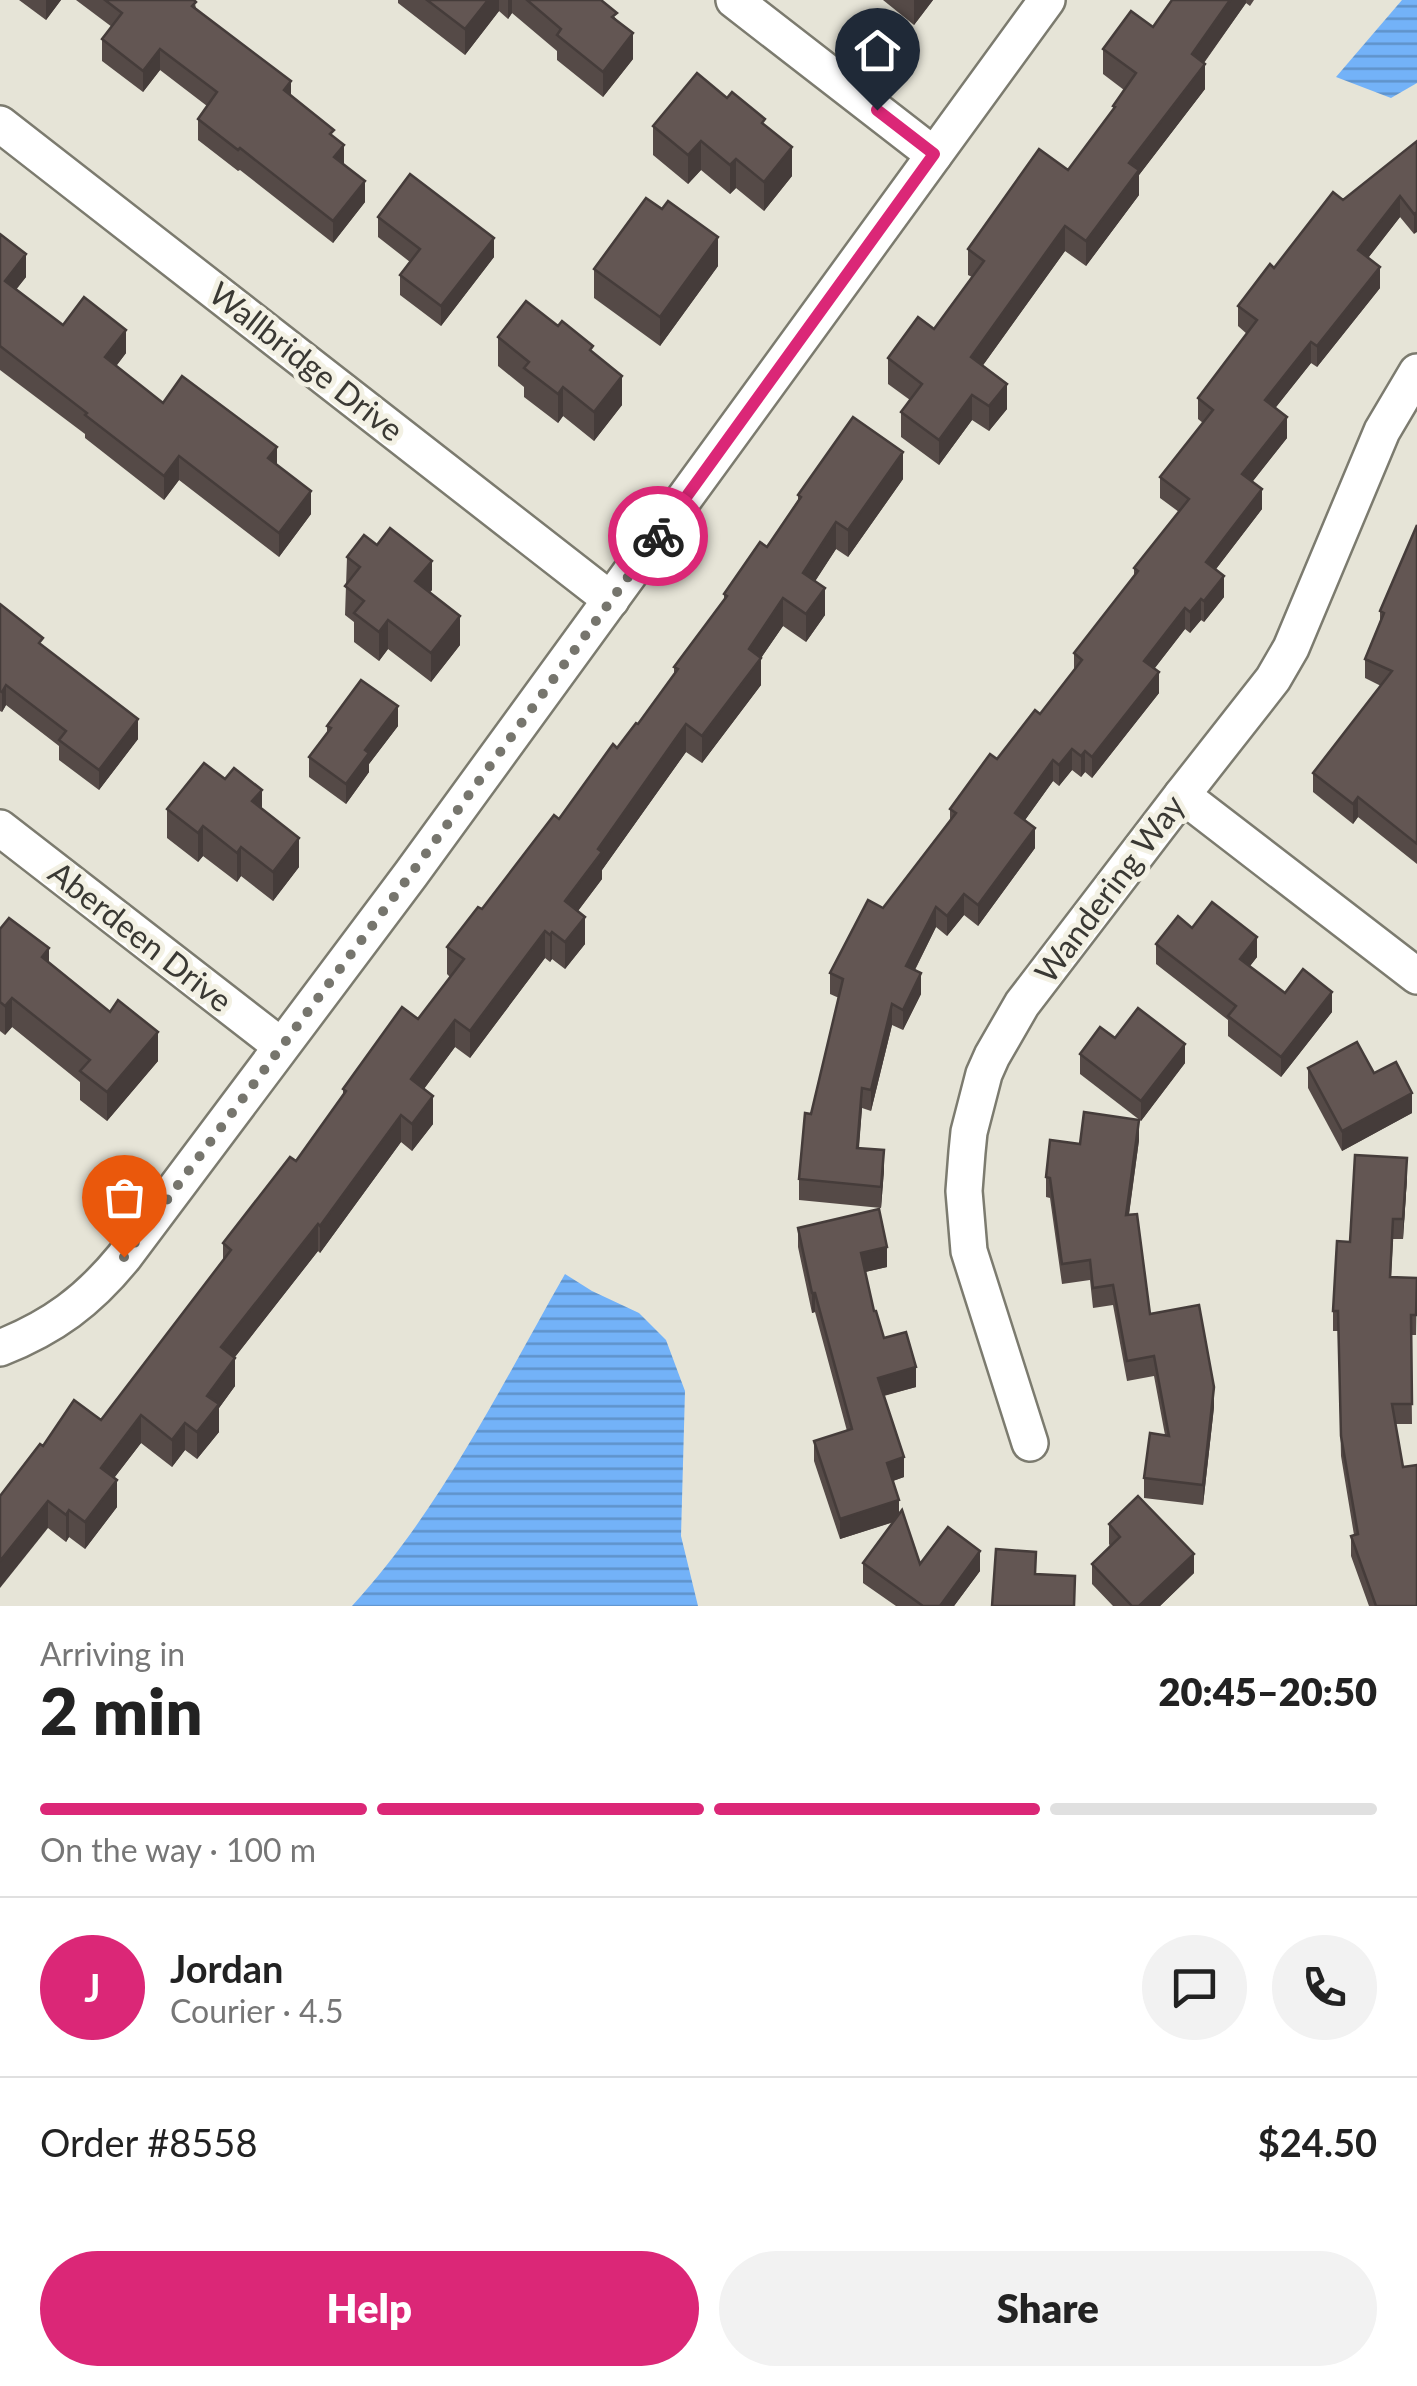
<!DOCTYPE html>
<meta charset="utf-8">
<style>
body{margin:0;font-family:Lato,sans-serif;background:#f2f2f2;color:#222;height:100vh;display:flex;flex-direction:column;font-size:38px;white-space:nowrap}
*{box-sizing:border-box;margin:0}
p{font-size:32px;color:#767676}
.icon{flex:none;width:55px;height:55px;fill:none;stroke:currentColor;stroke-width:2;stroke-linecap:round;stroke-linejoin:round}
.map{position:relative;height:1606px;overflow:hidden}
.side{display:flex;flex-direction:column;background:#fff;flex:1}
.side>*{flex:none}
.pin{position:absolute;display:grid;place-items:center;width:85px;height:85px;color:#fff;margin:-102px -42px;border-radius:50% 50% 50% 0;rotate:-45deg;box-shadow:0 0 10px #0007}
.pin .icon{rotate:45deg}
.courier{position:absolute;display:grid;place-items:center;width:100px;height:100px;margin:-50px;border:8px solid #db2777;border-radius:50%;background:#fff;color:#222;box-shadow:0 2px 12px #0007}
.overview em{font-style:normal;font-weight:800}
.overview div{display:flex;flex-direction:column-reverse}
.overview{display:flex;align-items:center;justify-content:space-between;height:170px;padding:0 40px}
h1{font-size:65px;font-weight:800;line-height:75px}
.bar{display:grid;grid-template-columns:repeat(4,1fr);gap:15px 10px;align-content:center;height:120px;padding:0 40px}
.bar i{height:12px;border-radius:8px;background:#e0e0e0}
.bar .selected{background:#db2777}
.bar p{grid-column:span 4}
.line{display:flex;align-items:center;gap:25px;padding:0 40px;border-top:2px solid #e0e0e0}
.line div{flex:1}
.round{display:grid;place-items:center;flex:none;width:105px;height:105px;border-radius:52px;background:#f2f2f2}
.button{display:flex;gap:20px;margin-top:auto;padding:20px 40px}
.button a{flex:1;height:115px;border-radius:60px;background:#db2777;color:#fff;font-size:40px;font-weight:800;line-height:115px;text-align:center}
.button a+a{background:#f2f2f2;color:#222}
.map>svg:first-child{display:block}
.water{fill:url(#water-rules)}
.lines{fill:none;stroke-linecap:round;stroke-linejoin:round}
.street-casing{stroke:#7c7b6f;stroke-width:40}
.street{stroke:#fff;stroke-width:35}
.wall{fill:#554a47}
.shaded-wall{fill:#453c3a}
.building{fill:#635653;stroke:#453c3a;stroke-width:2.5}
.done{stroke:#76756d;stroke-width:10;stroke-dasharray:0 18}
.route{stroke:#db2777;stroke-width:12}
.labels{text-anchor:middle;stroke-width:10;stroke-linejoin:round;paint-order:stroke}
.street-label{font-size:32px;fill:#3a3934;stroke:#f3f1e4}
</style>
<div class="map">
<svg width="1417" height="1606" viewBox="0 0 1417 1606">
<defs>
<pattern id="water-rules" width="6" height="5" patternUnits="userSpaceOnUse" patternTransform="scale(2.5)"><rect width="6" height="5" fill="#73b2f8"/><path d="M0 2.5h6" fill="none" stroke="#5f92ca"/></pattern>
</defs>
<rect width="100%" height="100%" fill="#e6e4d7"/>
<!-- water -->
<g class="water">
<path d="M 1402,0 L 1417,0 L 1417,83 L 1391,98 L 1336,77 Z"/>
<path d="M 565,1274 L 592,1291 L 639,1313 L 666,1340 L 685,1391 L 681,1536 L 698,1606 L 352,1606 C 441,1509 500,1388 565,1274 Z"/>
</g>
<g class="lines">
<!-- street casing -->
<g class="street-casing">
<g id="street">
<path d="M 734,0 L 934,155"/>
<path d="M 0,124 L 611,600"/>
<path d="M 1182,795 L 1417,976"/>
<path d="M 0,828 L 281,1046"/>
<path d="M 0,1348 C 53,1327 88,1301 124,1257 L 411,874 L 1047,0"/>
<path d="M 1030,1443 L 969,1251 L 964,1191 L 967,1152 L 969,1132 L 984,1074 L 992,1056 L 1022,1004 L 1182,795 L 1273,679 L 1291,648 L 1382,431 L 1417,372"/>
</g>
</g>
<!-- street -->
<use href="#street" class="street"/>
</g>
<!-- wall -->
<g class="wall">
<path d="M 19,0 L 61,0 L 46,20 Z"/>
<path d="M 76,0 L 194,0 L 196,8 L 334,137 L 344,165 L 365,202 L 333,243 L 240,170 L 238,171 L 198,140 L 198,119 L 207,106 L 160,70 L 143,92 L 102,61 L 102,39 L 112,27 Z"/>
<path d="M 398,0 L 601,0 L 617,20 L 633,59 L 603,97 L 557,60 L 557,51 L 512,13 L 508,19 L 499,11 L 465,55 L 398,3 Z"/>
<path d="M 883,0 L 933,0 L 914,25 Z"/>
<path d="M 1172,0 L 1254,0 L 1250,6 L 1246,3 L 1204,63 L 1205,89 L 1139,175 L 1139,195 L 1086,266 L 1065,251 L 983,365 L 1007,409 L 989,431 L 972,420 L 939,465 L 901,437 L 901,412 L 910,400 L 888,384 L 888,358 L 934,329 L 972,277 L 968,275 L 968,249 L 1068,170 L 1113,109 L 1113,106 L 1124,90 L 1103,74 L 1103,49 L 1153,27 Z"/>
<path d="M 727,98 L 765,125 L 792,176 L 764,211 L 736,188 L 730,194 L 701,170 L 688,184 L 653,155 L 653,126 Z"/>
<path d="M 1417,141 L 1414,234 L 1400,217 L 1368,258 L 1380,288 L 1317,367 L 1311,363 L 1275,408 L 1287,438 L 1252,482 L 1262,509 L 1216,569 L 1224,597 L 1204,622 L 1201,620 L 1190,633 L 1185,629 L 1154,669 L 1159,693 L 1092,778 L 1085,772 L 1081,777 L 1072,770 L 1059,786 L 1053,781 L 1025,820 L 1035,848 L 978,926 L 964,915 L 947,936 L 936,927 L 915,970 L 921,994 L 903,1030 L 892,1025 L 871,1111 L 862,1108 L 859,1148 L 884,1170 L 881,1208 L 799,1200 L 799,1179 L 839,998 L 830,994 L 830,973 L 883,908 L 950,821 L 950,809 L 1040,714 L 1074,670 L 1074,653 L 1134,576 L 1134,568 L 1179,512 L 1160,498 L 1160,477 L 1203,423 L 1198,419 L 1198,398 L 1247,334 L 1238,326 L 1238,306 L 1343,200 Z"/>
<path d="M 378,217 L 494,257 L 441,326 L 400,295 L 400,275 L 410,262 L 378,237 Z"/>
<path d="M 0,234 L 26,277 L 16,289 L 63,325 L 126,353 L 116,366 L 163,403 L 277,465 L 311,514 L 279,557 L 179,480 L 164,500 L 85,438 L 85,434 L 0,370 Z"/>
<path d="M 718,266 L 660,346 L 594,298 L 594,269 Z"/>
<path d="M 498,337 L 593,353 L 622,405 L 594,441 L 563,416 L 558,423 L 524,397 L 524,387 L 498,366 Z"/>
<path d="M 903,479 L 848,557 L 836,549 L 815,581 L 825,615 L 806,642 L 783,626 L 761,658 L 761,685 L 702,763 L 686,752 L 602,870 L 602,879 L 578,911 L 585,944 L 565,969 L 552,959 L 550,962 L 545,958 L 470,1058 L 455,1047 L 424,1089 L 433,1124 L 412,1151 L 401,1142 L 320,1253 L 318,1251 L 234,1358 L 235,1386 L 219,1408 L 219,1432 L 197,1459 L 185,1450 L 172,1467 L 141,1443 L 114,1478 L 117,1507 L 85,1549 L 69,1537 L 66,1542 L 48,1528 L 43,1446 L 101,1420 L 223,1261 L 223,1243 L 296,1161 L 343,1096 L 343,1089 L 418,1019 L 450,977 L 447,974 L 447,947 L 482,909 L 638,724 L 674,675 L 674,667 L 724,600 L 724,594 L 767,547 L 798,500 L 798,495 Z"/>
<path d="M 1417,525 L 1417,864 L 1358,817 L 1353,824 L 1313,792 L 1313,773 L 1381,686 L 1365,678 L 1365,659 L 1380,622 L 1380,611 Z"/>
<path d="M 347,557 L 432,590 L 429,592 L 460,645 L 431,682 L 388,649 L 379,661 L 354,642 L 354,622 L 345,615 Z"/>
<path d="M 0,604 L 138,739 L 99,790 L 59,760 L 59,746 L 6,705 L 2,712 L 0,711 Z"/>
<path d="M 327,726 L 398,726 L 369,764 L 369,772 L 346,804 L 309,777 L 309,757 L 327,733 Z"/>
<path d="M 167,809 L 262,809 L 299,867 L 273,901 L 241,876 L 237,882 L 203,856 L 198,862 L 167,838 Z"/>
<path d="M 1192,928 L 1257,957 L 1250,966 L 1285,993 L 1332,1012 L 1281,1077 L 1228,1036 L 1228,1020 L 1156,964 L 1156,944 Z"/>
<path d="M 0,929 L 49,963 L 158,1061 L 107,1121 L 80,1100 L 80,1082 L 12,1027 L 5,1035 L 0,1031 Z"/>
<path d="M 1115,1038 L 1185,1063 L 1141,1121 L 1080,1074 L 1080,1054 Z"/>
<path d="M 1308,1068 L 1374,1073 L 1412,1113 L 1342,1151 L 1308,1088 Z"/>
<path d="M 1139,1140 L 1129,1215 L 1150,1314 L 1214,1407 L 1203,1505 L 1144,1498 L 1144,1478 L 1165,1435 L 1154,1376 L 1127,1381 L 1113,1305 L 1093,1308 L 1090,1280 L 1062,1284 L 1050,1198 L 1046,1197 L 1046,1177 L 1080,1144 Z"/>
<path d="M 1407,1178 L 1403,1239 L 1393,1239 L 1391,1277 L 1417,1278 L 1416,1335 L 1411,1335 L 1412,1424 L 1395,1424 L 1417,1606 L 1369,1606 L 1351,1556 L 1351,1536 L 1354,1535 L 1341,1456 L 1338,1331 L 1333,1331 L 1333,1311 L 1350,1242 Z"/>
<path d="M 798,1228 L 887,1267 L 865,1272 L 874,1311 L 884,1338 L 916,1387 L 884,1396 L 904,1477 L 893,1481 L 899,1514 L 920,1564 L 980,1571 L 954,1606 L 896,1606 L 863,1583 L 863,1563 L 894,1522 L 840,1539 L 814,1461 L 814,1441 L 847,1431 L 815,1312 L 812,1313 L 798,1247 Z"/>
<path d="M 1109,1524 L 1194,1573 L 1160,1606 L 1113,1606 L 1092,1584 L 1092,1564 L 1110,1546 L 1109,1544 Z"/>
</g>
<!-- shaded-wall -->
<g class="shaded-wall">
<path d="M 46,0 L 61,0 L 46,20 Z"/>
<path d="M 488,0 L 499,0 L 499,11 L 465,55 L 465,29 Z"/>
<path d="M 508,0 L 512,0 L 512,13 L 508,19 Z"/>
<path d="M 914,0 L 933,0 L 914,25 Z"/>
<path d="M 1230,0 L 1246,0 L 1246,3 L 1192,79 L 1192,54 Z"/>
<path d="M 633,33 L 633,59 L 603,97 L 603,72 Z"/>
<path d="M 160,49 L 160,70 L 143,92 L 143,71 Z"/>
<path d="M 1205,64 L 1205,89 L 1139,175 L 1139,195 L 1086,266 L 1086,241 L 1129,163 Z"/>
<path d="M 291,81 L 291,102 L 284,90 Z"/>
<path d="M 701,141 L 701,170 L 688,184 L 688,155 Z"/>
<path d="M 344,145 L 344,166 L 334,157 Z"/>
<path d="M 792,147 L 792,176 L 764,211 L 764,182 Z"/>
<path d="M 736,159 L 736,188 L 730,194 L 730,165 Z"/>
<path d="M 365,181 L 365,202 L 333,243 L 333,221 Z"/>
<path d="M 1400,196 L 1400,217 L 1358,271 L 1358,250 Z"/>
<path d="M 1417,212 L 1417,232 L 1414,234 L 1414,214 Z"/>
<path d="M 1065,226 L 1065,251 L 971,382 L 971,357 Z"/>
<path d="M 718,237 L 718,266 L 660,346 L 660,317 Z"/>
<path d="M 494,238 L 494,257 L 441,326 L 441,306 Z"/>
<path d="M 26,254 L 26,277 L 5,304 L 5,281 Z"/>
<path d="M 1380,267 L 1380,288 L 1317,367 L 1317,346 Z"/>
<path d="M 126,330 L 126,353 L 105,381 L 105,357 Z"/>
<path d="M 1311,342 L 1311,363 L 1265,421 L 1265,400 Z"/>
<path d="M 622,376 L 622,405 L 594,441 L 594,412 Z"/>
<path d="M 1007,384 L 1007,409 L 989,431 L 989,406 Z"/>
<path d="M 563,387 L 563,416 L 558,423 L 558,394 Z"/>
<path d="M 972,395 L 972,420 L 939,465 L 939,440 Z"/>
<path d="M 1287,417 L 1287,438 L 1242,495 L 1242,474 Z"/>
<path d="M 277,447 L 277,470 L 268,458 Z"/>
<path d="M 903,452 L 903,479 L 848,557 L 848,530 Z"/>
<path d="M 179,456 L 179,480 L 164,500 L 164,476 Z"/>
<path d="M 1262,489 L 1262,509 L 1206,582 L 1206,562 Z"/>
<path d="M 311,491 L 311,514 L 279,557 L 279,533 Z"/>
<path d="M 836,522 L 836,549 L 803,600 L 803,573 Z"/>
<path d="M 432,561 L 432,590 L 415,611 L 415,581 Z"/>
<path d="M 1224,576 L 1224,597 L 1204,622 L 1204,601 Z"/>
<path d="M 825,588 L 825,615 L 806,642 L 806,614 Z"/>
<path d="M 783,598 L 783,626 L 761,658 L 761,685 L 702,763 L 702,736 L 749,649 Z"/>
<path d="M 1201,599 L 1201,620 L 1190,633 L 1190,612 Z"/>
<path d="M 1185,608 L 1185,629 L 1144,682 L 1144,661 Z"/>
<path d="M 460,616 L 460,645 L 431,682 L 431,653 Z"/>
<path d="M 388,620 L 388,649 L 379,661 L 379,632 Z"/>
<path d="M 1159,672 L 1159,693 L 1092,778 L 1092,757 Z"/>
<path d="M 6,685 L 6,705 L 2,712 L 2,692 Z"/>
<path d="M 398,706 L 398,726 L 369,764 L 369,772 L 346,804 L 346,784 L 365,750 Z"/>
<path d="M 138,719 L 138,739 L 99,790 L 99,770 Z"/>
<path d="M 686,724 L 686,752 L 602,870 L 602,879 L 565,928 L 565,901 L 598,849 Z"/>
<path d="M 1072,749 L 1072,770 L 1059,786 L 1059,765 Z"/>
<path d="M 1085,751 L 1085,772 L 1081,777 L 1081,756 Z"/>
<path d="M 1053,760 L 1053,781 L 1015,834 L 1015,813 Z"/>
<path d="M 262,790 L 262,819 L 252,801 Z"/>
<path d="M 1358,797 L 1358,817 L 1353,824 L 1353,804 Z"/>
<path d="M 203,826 L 203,856 L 198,862 L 198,833 Z"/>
<path d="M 1035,828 L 1035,848 L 978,926 L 978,905 Z"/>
<path d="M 299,838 L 299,867 L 273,901 L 273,872 Z"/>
<path d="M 241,847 L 241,876 L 237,882 L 237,853 Z"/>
<path d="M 964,894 L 964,915 L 947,936 L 947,916 Z"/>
<path d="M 936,907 L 936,927 L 906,987 L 906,966 Z"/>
<path d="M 585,917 L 585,944 L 565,969 L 565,942 Z"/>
<path d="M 545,931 L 545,958 L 470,1058 L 470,1031 Z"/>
<path d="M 552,932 L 552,959 L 550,962 L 550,935 Z"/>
<path d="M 1257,937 L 1257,957 L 1240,979 L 1240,959 Z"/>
<path d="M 49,948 L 49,977 L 42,957 Z"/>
<path d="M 921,973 L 921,994 L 903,1030 L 903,1010 Z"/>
<path d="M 1332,992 L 1332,1012 L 1281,1077 L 1281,1057 Z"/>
<path d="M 12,998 L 12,1027 L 5,1035 L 5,1006 Z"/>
<path d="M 892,1004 L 892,1025 L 871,1111 L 871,1090 Z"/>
<path d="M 455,1020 L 455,1047 L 411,1106 L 411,1079 Z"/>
<path d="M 158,1032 L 158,1061 L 107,1121 L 107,1092 Z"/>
<path d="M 1185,1044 L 1185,1063 L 1141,1121 L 1141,1101 Z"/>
<path d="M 862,1088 L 862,1108 L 857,1168 L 857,1148 Z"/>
<path d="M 1412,1093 L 1412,1113 L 1342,1151 L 1342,1131 Z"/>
<path d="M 433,1096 L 433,1124 L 412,1151 L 412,1124 Z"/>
<path d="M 401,1115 L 401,1142 L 320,1253 L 320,1226 Z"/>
<path d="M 1139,1120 L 1139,1140 L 1126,1235 L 1126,1215 Z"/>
<path d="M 884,1150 L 884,1170 L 881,1208 L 881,1187 Z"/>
<path d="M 1407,1158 L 1407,1178 L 1403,1239 L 1403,1219 Z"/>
<path d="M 318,1224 L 318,1251 L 221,1375 L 221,1347 Z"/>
<path d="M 887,1247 L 887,1267 L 861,1273 L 861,1253 Z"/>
<path d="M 812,1293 L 815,1293 L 815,1312 L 812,1313 Z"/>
<path d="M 235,1358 L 235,1386 L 219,1408 L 219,1432 L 197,1459 L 197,1432 L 207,1396 Z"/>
<path d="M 916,1367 L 916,1387 L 878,1397 L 878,1378 Z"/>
<path d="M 1214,1387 L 1214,1407 L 1203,1505 L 1203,1485 Z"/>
<path d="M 141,1415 L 141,1443 L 101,1495 L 101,1468 Z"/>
<path d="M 185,1423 L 185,1450 L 172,1467 L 172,1440 Z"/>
<path d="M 904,1457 L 904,1477 L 887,1483 L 887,1463 Z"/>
<path d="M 117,1480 L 117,1507 L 85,1549 L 85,1522 Z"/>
<path d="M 899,1500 L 899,1520 L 840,1539 L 840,1519 Z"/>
<path d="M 48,1501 L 48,1528 L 0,1588 L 0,1561 Z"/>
<path d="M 69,1510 L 69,1537 L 66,1542 L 66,1515 Z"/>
<path d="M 980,1551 L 980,1571 L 954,1606 L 940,1606 Z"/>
<path d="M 1194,1554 L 1194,1573 L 1160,1606 L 1139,1606 Z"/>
</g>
<!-- building -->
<g class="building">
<path d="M 105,0 L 194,0 L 196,2 L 192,6 L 291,81 L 284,90 L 334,130 L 330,134 L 344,145 L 334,157 L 365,181 L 333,221 L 240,148 L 238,150 L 198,119 L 217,92 L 160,49 L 143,71 L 102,39 L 122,13 Z"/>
<path d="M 427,0 L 488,0 L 465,29 Z"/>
<path d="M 527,0 L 601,0 L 617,13 L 612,17 L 633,33 L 603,72 L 557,35 L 561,29 Z"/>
<path d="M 1172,0 L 1230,0 L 1192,54 L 1205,64 L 1129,163 L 1139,170 L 1086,241 L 1065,226 L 971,357 L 1007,384 L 989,406 L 972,395 L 939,440 L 901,412 L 922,384 L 888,358 L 918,317 L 934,329 L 984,261 L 968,249 L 1039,149 L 1068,170 L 1115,107 L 1113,106 L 1136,73 L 1103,49 L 1131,11 L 1153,27 Z"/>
<path d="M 697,73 L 727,98 L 732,92 L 765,119 L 762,123 L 792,147 L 764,182 L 736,159 L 730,165 L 701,141 L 688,155 L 653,126 Z"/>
<path d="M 1417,141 L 1417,212 L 1414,214 L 1400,196 L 1358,250 L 1380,267 L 1317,346 L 1311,342 L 1265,400 L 1287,417 L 1242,474 L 1262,489 L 1206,562 L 1224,576 L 1204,601 L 1201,599 L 1190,612 L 1185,608 L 1144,661 L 1159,672 L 1092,757 L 1085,751 L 1081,756 L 1072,749 L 1059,765 L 1053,760 L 1015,813 L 1035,828 L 978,905 L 964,894 L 947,916 L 936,907 L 906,966 L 921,973 L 903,1010 L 892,1004 L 871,1090 L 862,1088 L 857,1148 L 884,1150 L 881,1187 L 799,1179 L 805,1113 L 811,1114 L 843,979 L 830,973 L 868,900 L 883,908 L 956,813 L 950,809 L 990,754 L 997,759 L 1035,710 L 1040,714 L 1082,660 L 1074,653 L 1138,571 L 1134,568 L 1189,499 L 1160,477 L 1213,410 L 1198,398 L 1257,320 L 1238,306 L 1270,264 L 1274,268 L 1333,192 L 1343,200 Z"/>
<path d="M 410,174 L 494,238 L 441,306 L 400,275 L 420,249 L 378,217 Z"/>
<path d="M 646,198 L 662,209 L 668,201 L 718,237 L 660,317 L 594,269 Z"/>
<path d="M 0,234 L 26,254 L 5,281 L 63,325 L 84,297 L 126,330 L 105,357 L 163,403 L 182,376 L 277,447 L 268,458 L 311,491 L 279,533 L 179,456 L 164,476 L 85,415 L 87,413 L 0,346 Z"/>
<path d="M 526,301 L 558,326 L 562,321 L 593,346 L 590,350 L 622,376 L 594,412 L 563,387 L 558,394 L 524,368 L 529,362 L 498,337 Z"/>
<path d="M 853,417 L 903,452 L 848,530 L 836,522 L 803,573 L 825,588 L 806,614 L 783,598 L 749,649 L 761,658 L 702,736 L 686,724 L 598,849 L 602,852 L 565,901 L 585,917 L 565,942 L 552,932 L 550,935 L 545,931 L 470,1031 L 455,1020 L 411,1079 L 433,1096 L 412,1124 L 401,1115 L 320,1226 L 318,1224 L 221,1347 L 235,1358 L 207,1396 L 219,1404 L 197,1432 L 185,1423 L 172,1440 L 141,1415 L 101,1468 L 117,1480 L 85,1522 L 69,1510 L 66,1515 L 48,1501 L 0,1561 L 0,1496 L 40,1444 L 43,1446 L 74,1400 L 101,1420 L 231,1250 L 223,1243 L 290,1157 L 296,1161 L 346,1091 L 343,1089 L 402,1007 L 418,1019 L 464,959 L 447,947 L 478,907 L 482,909 L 554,815 L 559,819 L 613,744 L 617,748 L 636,723 L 638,724 L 678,669 L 674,667 L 727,596 L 724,594 L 760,542 L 767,547 L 801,497 L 798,495 Z"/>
<path d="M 1417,525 L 1417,844 L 1358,797 L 1353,804 L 1313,773 L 1392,671 L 1365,659 L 1384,613 L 1380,611 Z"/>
<path d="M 390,528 L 432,561 L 415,581 L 460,616 L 431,653 L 388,620 L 379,632 L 354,613 L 364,601 L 345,586 L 360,567 L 347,557 L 364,535 L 377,545 Z"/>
<path d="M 0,604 L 43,638 L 39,643 L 138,719 L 99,770 L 59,740 L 66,731 L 6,685 L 2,692 L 0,691 Z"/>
<path d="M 361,680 L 398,706 L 365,750 L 369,753 L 346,784 L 309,757 L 331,728 L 327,726 Z"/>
<path d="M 204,763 L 225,779 L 234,768 L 262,790 L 252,801 L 299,838 L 273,872 L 241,847 L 237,853 L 203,826 L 198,833 L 167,809 Z"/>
<path d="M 1212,902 L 1257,937 L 1240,959 L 1285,993 L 1303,969 L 1332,992 L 1281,1057 L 1228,1016 L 1236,1006 L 1156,944 L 1178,916 L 1192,928 Z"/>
<path d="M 9,918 L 49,948 L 42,957 L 110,1012 L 118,1000 L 158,1032 L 107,1092 L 80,1071 L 90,1060 L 12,998 L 5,1006 L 0,1002 L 0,929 Z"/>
<path d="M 1138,1008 L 1185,1044 L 1141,1101 L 1080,1054 L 1100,1027 L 1115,1038 Z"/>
<path d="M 1357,1042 L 1374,1073 L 1396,1062 L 1412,1093 L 1342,1131 L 1308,1068 Z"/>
<path d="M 1084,1112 L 1139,1120 L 1126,1215 L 1137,1214 L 1150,1314 L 1199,1305 L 1214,1387 L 1203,1485 L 1144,1478 L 1150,1433 L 1169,1436 L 1154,1356 L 1127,1361 L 1113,1285 L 1093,1288 L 1090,1260 L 1062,1264 L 1050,1178 L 1046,1177 L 1050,1140 L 1080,1144 Z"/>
<path d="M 1355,1155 L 1407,1158 L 1403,1219 L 1393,1219 L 1390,1277 L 1417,1278 L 1416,1315 L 1411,1315 L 1412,1404 L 1392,1404 L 1403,1467 L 1417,1465 L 1417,1606 L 1376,1606 L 1351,1536 L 1358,1534 L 1341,1436 L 1338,1311 L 1333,1311 L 1337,1241 L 1350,1242 Z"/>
<path d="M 879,1209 L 887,1247 L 861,1253 L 874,1311 L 876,1311 L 884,1338 L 906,1332 L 916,1367 L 878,1378 L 904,1457 L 887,1463 L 899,1500 L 840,1519 L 814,1441 L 852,1429 L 815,1293 L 812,1293 L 798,1228 Z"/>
<path d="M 1138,1496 L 1194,1554 L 1139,1606 L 1132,1606 L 1092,1564 L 1120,1537 L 1109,1524 Z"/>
<path d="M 902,1510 L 920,1564 L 948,1527 L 980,1551 L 940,1606 L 923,1606 L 863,1563 Z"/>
<path d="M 996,1549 L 1036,1552 L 1035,1574 L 1075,1576 L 1074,1606 L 992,1606 Z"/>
</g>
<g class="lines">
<!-- done -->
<path class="done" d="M 124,1257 L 411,874 L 658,536"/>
<!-- route -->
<path class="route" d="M 658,536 L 934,154 L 877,110"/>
</g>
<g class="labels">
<!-- street labels -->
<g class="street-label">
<text transform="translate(306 362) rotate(38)" y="11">Wallbridge Drive</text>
<text transform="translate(1110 889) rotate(-53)" y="11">Wandering Way</text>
<text transform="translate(140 937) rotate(38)" y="11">Aberdeen Drive</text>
</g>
</g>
</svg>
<div class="pin" style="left:124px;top:1257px;background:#ea580c"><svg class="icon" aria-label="bag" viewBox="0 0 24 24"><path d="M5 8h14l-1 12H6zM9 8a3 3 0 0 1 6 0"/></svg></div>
<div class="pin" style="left:877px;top:110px;background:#1f2937"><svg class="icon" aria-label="home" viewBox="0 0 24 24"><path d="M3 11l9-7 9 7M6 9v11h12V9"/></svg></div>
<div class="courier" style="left:658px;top:536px"><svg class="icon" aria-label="bike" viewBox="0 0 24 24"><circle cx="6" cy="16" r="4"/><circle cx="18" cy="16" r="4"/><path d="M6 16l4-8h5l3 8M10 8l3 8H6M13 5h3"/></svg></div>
</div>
<section class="side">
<div class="overview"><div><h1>2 min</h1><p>Arriving in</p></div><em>20:45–20:50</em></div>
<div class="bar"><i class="selected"></i><i class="selected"></i><i class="selected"></i><i></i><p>On the way · 100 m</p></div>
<div class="line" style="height:180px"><b class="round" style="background:#db2777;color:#fff">J</b><div><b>Jordan</b><p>Courier · 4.5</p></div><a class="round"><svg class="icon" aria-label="chat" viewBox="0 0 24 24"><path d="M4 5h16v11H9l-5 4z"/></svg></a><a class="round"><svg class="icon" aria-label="phone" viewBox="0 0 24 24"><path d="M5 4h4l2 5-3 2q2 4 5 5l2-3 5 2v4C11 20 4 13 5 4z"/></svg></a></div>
<div class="line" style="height:130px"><div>Order #8558</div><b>$24.50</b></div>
<div class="button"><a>Help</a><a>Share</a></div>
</section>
